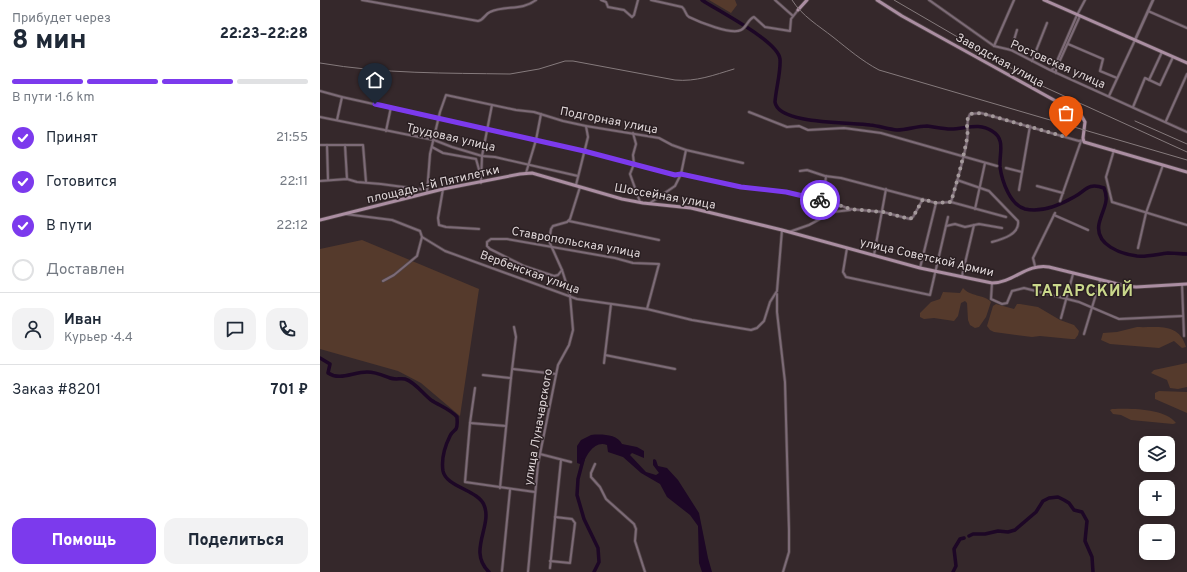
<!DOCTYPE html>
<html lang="ru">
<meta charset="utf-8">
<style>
body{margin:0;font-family:Overpass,sans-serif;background:#f2f2f3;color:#1f2937;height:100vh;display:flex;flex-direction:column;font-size:15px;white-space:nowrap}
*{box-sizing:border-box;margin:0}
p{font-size:13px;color:#747a83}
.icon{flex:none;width:22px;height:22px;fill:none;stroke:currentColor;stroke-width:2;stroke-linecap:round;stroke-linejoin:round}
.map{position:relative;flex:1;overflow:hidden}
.panel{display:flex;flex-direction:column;background:#fff;width:320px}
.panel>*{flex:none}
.controls{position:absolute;left:819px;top:436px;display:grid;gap:8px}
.controls a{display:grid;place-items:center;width:36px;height:36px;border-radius:8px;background:#fff;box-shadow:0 2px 10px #0003;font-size:20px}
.pin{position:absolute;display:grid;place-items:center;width:34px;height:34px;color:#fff;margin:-41px -17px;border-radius:50% 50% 50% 0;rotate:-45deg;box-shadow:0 0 4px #0007}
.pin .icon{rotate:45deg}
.courier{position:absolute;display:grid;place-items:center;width:40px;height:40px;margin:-20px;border:3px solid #7c3aed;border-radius:50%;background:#fff;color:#222;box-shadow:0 1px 5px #0007}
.summary em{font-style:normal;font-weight:800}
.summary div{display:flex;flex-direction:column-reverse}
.summary{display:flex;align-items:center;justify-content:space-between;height:68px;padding:0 12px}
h1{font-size:26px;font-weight:800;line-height:30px}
.bar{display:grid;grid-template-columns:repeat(4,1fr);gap:6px 4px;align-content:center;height:48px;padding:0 12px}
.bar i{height:5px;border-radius:3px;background:#e0e1e3}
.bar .selected{background:#7c3aed}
.bar p{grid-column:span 4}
.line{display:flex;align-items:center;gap:10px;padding:0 12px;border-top:1px solid #e0e1e3}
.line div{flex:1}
.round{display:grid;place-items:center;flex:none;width:42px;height:42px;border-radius:12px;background:#f2f2f3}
ol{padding:0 12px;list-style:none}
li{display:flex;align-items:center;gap:12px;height:44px}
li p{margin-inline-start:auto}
li .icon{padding:4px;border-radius:50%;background:#7c3aed;color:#fff;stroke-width:4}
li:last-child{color:#747a83}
li i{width:22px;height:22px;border:2px solid #e0e1e3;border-radius:50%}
.primary-button{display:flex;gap:8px;margin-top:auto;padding:8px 12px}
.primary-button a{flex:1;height:46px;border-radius:12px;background:#7c3aed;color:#fff;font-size:16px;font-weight:800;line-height:46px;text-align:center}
.primary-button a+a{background:#f2f2f3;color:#1f2937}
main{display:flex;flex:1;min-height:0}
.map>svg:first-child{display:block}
.green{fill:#553a2c}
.water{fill:#1d0726}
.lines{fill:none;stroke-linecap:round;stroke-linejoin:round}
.river{stroke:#1d0726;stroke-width:3.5}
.minor-casing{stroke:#504447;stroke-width:3.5}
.tertiary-casing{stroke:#504447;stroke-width:4}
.secondary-casing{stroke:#504447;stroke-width:4.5}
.minor{stroke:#7d6b77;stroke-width:2}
.tertiary{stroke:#7d6b77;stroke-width:2.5}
.secondary{stroke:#ab8ea2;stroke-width:3}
.rail{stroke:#857a7c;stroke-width:1}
.done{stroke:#a4999b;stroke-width:4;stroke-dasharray:0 7.2}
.route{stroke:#7c3aed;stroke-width:5}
.labels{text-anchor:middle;stroke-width:3;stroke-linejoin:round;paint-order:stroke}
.street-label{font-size:12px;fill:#dfd6d8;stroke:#2a1f22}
.district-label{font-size:16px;font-weight:bold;letter-spacing:1px;fill:#cad88b;stroke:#2a1f22}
</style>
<main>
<section class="panel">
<div class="summary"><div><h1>8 мин</h1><p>Прибудет через</p></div><em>22:23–22:28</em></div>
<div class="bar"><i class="selected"></i><i class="selected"></i><i class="selected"></i><i></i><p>В пути · 1.6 km</p></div>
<ol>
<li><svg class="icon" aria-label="check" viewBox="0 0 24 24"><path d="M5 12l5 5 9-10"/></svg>Принят<p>21:55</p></li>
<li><svg class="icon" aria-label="check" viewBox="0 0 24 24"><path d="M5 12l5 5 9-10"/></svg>Готовится<p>22:11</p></li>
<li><svg class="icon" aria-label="check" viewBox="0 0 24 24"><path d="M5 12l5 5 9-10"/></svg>В пути<p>22:12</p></li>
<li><i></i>Доставлен</li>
</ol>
<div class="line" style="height:72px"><a class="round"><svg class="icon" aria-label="person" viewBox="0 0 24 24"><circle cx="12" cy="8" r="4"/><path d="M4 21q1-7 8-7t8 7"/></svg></a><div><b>Иван</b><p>Курьер · 4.4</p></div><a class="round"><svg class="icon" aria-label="chat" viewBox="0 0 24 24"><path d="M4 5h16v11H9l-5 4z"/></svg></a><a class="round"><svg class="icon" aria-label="phone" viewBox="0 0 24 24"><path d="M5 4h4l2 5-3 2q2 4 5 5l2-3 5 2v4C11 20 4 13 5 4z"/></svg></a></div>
<div class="line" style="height:52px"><div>Заказ #8201</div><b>701 ₽</b></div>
<div class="primary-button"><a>Помощь</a><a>Поделиться</a></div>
</section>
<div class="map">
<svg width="867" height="572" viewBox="0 0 867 572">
<rect width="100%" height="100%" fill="#35282b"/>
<!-- green -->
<g class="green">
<path d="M 389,0 L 415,0 L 417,5 L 411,13 Z"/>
<path d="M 42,240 L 159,289 L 140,416 L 101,383 L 78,371 L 0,349 L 0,249 Z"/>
<path d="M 643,288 C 650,297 664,294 671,302 L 666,317 L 659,327 L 655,328 L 650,325 L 648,320 L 647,303 L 645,301 L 641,303 L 638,316 L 634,321 L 614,318 L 604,319 L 600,317 L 600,313 L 611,302 L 620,299 L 623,292 L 640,293 Z"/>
<path d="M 676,304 L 694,309 L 697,304 L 700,304 L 718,307 L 740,320 L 754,325 L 759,331 L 758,335 L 755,339 L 751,339 L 720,336 L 712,337 L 674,332 L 670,330 L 667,326 L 673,306 Z"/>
<path d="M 817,327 C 837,328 859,322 866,347 L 862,348 L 854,341 L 839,348 L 790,344 L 781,340 L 783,333 L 797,332 Z"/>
<path d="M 867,363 L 867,387 L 858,389 L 850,388 L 847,380 L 831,373 L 834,370 Z"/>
<path d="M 839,391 L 867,392 L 867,413 L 835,399 L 835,393 Z"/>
<path d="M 792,409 C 809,408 845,408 856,423 L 853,424 L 811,420 L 801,415 L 793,414 L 790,410 Z"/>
</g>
<!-- water -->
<path class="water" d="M 271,435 C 281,434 297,434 302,444 L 317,447 L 324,451 L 324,458 L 312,453 L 310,455 L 326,472 L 336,475 L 339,473 L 333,465 L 333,460 L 334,459 L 336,460 L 338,466 L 347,468 L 358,480 L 379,513 L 388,558 L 392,572 L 382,572 L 379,563 L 378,526 L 370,515 L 347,497 L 340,484 L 321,473 L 303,457 L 288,452 L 287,445 C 275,440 266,455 263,465 L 257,463 L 257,446 L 261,440 Z"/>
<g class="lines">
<!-- river -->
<g class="river">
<path d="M 382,0 C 398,11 458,41 460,59 C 461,72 456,88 455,102 C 458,125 532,122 550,125 C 559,126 568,129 577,130 C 587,130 597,126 607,126 C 615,127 623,129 631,129 C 645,129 659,122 672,131 C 686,139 679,154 680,167 C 682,181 690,205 705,209 C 722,213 740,205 754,197 C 766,191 767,182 784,188 C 790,202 782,210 779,224 C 775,245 801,254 817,256 C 827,257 838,254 848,253 C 854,253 861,254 867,254"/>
<path d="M 0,358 L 10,364 L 8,373 C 20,381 33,372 47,372 C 56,372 62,375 70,378 C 75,380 81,378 85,379 C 95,382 103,394 111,400 C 120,406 130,409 137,417 C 137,421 138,425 136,429 C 134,431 131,433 130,436 C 125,446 121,458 123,471 C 126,487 158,490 164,505 C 173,526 147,551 169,572"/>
<path d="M 263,460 L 258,479 L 257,495 L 264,519 L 278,548 L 279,562 L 274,572"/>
<path d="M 649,536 L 653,534 L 665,534 L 678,531 L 688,532 L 695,530 L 716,512 L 723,501 L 729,498 L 738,497 L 744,500 L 749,503 L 754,510 L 762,512 L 767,521 L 765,541 L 772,557 L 773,572"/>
<path d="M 633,572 L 636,566 L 634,549 L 640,539 L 644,538"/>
</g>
<!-- minor casing -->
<g class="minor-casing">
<g id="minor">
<path d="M 42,0 L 158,21 C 164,20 165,14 170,12 C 185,5 202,11 216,0"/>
<path d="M 281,0 L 286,2 L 288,7 L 304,10 L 312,17 L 314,15 L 318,0"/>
<path d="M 331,0 L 362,7 C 366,10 365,15 369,17 C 379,22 411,35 421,30 C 427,27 428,19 434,17 L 445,27 L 470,31 L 471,19 L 478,10"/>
<path d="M 455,0 L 473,16"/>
<path d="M 609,0 L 674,46 L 691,50 L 730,70 L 867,132"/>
<path d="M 828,11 L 867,28"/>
<path d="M 748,44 L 783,59 L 780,71 L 797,78"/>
<path d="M 674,46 L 694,0"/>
<path d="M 691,50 L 697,30"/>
<path d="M 712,61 L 727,23"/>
<path d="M 731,70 L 734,68 L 757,15 L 765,0"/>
<path d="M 736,73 L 736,69 L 760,16"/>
<path d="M 829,80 L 842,52"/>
<path d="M 0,91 L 22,97 L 264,151 L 355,175 L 361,174 L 421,187 L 467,192 L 522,206 L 529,209 L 563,212 L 590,219 L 593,217 L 603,199"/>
<path d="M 789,96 L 815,40"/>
<path d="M 813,107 L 825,78 L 840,85 L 853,57"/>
<path d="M 429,112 L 467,127 L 479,126 L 488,130 L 524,128 L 561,133 L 677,166"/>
<path d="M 0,117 L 114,140 L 132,147 L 162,156 L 175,157 L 258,176"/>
<path d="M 17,120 L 22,97"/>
<path d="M 846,121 L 867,74"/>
<path d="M 66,131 L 71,107"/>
<path d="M 313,133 L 316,144 L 313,155 L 314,164 L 310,174 L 320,202"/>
<path d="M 0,145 L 43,145 L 46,182"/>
<path d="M 7,145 L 8,180"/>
<path d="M 25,145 L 27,179"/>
<path d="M 112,147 L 123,153 L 156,159 L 160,173"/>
<path d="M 794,150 L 786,177 L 792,202 L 867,225"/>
<path d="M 686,168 L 702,172"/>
<path d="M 480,171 L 487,170 L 505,176 L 521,178 L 616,203 L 631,202 L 686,217"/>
<path d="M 206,173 L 216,140 L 221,114"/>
<path d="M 506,176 L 504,195 L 513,212"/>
<path d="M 637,180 L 669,191 L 698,221 C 700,234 683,239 672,242"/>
<path d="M 0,181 L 27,179 L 37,182 L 61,184 L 106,190"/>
<path d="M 161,183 L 162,156 L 172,105"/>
<path d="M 256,185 L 268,137 L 266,126"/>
<path d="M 717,186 L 743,193"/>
<path d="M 123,189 L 118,218 L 119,225 L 126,227 L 159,229"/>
<path d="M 699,190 L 710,126"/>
<path d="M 107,193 L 110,154 L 120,112 L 126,95 L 196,110 L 214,112 L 243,121 L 266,126 L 339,138 L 352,145 L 366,150 L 423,163"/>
<path d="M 740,201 L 761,141"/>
<path d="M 631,202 C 637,182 643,162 647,141 C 649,130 645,123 650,114 L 661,113 L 759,141 L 763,140"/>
<path d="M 330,203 L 355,186 L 361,174 L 366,150"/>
<path d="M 655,209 L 665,163"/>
<path d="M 25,214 L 72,220 L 100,231 L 102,237 L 125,251 L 257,299 L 327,309 L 372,320 L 431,330 L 437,328 L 444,321 L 450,302 L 457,291 L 462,230"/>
<path d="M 734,215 L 768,230"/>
<path d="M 249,221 L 339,240"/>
<path d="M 626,226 L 635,224 L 645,227 L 659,224 L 682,228"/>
<path d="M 469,232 L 489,225 L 513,212 L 530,210"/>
<path d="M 527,248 L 523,272 L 526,277 L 610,295 L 628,217"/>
<path d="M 818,248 L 826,213 L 843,165"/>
<path d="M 554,255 L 566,189"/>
<path d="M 715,266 L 713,258 L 735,213"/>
<path d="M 600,268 L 616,203"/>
<path d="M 242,270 L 238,275 L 234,276 L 204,266 L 170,249 L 167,246 L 167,242 L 171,239 L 187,239 L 295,258 L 313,263 L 339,264 L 327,309"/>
<path d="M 642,276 L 654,225"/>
<path d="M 63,281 L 74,275 L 97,256 L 102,237"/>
<path d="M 672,283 L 671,299 L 682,304 L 687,303 L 692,291 L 704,288 L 759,302 L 799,319 L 863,316"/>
<path d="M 862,284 L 864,336"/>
<path d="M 457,294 L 457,312 L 465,382 L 469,530 L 469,552 L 463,572"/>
<path d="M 741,318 L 753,274"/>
<path d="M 764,334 L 780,281"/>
<path d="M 285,355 L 355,369"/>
<path d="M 284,363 L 291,304"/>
<path d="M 193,369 L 236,374"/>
<path d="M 163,375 L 191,378"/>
<path d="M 155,388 L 150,423 L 145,482 L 215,492"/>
<path d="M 150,423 L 186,426"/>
<path d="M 220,454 L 251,462"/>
<path d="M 275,464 L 271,473 L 271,477 L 280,487 L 286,499 L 314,524 L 316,529 L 315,541 L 325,572"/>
<path d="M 180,488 L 191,378 L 196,337 L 194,327"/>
<path d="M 230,561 L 250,563 L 255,523 L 252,519 L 235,517"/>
<path d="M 230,568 L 241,460"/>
<path d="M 182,571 L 190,490"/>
<path d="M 208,572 L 218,464 L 238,365 L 249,345 L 253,330 L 250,295 L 242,270 L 229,241 L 231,229 L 233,226 L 247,222 L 250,219 L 260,187"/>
</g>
</g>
<!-- tertiary casing -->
<g class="tertiary-casing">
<path id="tertiary" d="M 815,40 L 833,0"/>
</g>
<!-- secondary casing -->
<g class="secondary-casing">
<g id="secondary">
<path d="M 557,0 L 582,16 L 761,115 L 765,122 L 763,138 L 764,142 L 867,172"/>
<path d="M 724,0 L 867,63"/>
<path d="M 478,10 L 487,0"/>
<path d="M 0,220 L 123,189 L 200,174 L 212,173 L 302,199 L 323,203 L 371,208 L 462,230 L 600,268 L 672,283 C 693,283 707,263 729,267 L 806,286 L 816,287 L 867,284"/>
</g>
</g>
<!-- minor -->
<use href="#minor" class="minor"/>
<!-- tertiary -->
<use href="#tertiary" class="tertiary"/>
<!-- secondary -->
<use href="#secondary" class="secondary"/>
<!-- rail -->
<g class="rail">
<path d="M 472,0 C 482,16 499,26 513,37 C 528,49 542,61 559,70 L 867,160"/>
<path d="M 574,0 L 720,85 L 867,152"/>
<path d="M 0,63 C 63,74 127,73 190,74 L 219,69 L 245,61 L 253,61 L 355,80 C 376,82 394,75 414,69"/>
<path d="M 815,121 L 867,144"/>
</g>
</g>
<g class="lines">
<!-- done -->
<path class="done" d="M 500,200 L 522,206 L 530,209 L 563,212 L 590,219 L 593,217 L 603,199 L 616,203 L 631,202 C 637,181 643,160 647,138 C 649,127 644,124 650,114 L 661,113 L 746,137"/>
<!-- route -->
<path class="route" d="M 55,104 L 264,151 L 355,175 L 361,174 L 421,187 L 466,192 L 500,200"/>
</g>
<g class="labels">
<!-- street labels -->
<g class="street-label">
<text transform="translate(680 60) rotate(29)" y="4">Заводская улица</text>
<text transform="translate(738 64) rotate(24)" y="4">Ростовская улица</text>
<text transform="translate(289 120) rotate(11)" y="4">Подгорная улица</text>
<text transform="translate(131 137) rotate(13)" y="4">Трудовая улица</text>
<text transform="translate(113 184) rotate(-13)" y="4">площадь 1-й Пятилетки</text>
<text transform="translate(345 196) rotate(10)" y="4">Шоссейная улица</text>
<text transform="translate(256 242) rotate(10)" y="4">Ставропольская улица</text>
<text transform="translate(607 257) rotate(13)" y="4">улица Советской Армии</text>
<text transform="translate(210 272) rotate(20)" y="4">Вербенская улица</text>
<text transform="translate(218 427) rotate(-80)" y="4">улица Луначарского</text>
</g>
<!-- district labels -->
<g class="district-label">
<text x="763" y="296">ТАТАРСКИЙ</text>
</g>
</g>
</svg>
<div class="controls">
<a><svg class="icon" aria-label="layers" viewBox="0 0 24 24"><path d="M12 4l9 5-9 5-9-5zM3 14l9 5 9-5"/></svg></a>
<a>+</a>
<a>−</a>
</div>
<div class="pin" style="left:746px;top:137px;background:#ea580c"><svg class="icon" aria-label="bag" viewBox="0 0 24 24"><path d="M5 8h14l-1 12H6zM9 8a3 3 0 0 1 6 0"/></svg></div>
<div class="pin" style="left:55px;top:104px;background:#1f2937"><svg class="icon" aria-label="home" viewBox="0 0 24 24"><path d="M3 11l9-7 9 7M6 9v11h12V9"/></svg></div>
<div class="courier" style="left:500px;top:200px"><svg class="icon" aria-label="bike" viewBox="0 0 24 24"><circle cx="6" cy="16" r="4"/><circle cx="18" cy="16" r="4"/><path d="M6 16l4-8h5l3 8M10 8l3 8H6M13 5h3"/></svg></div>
</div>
</main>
